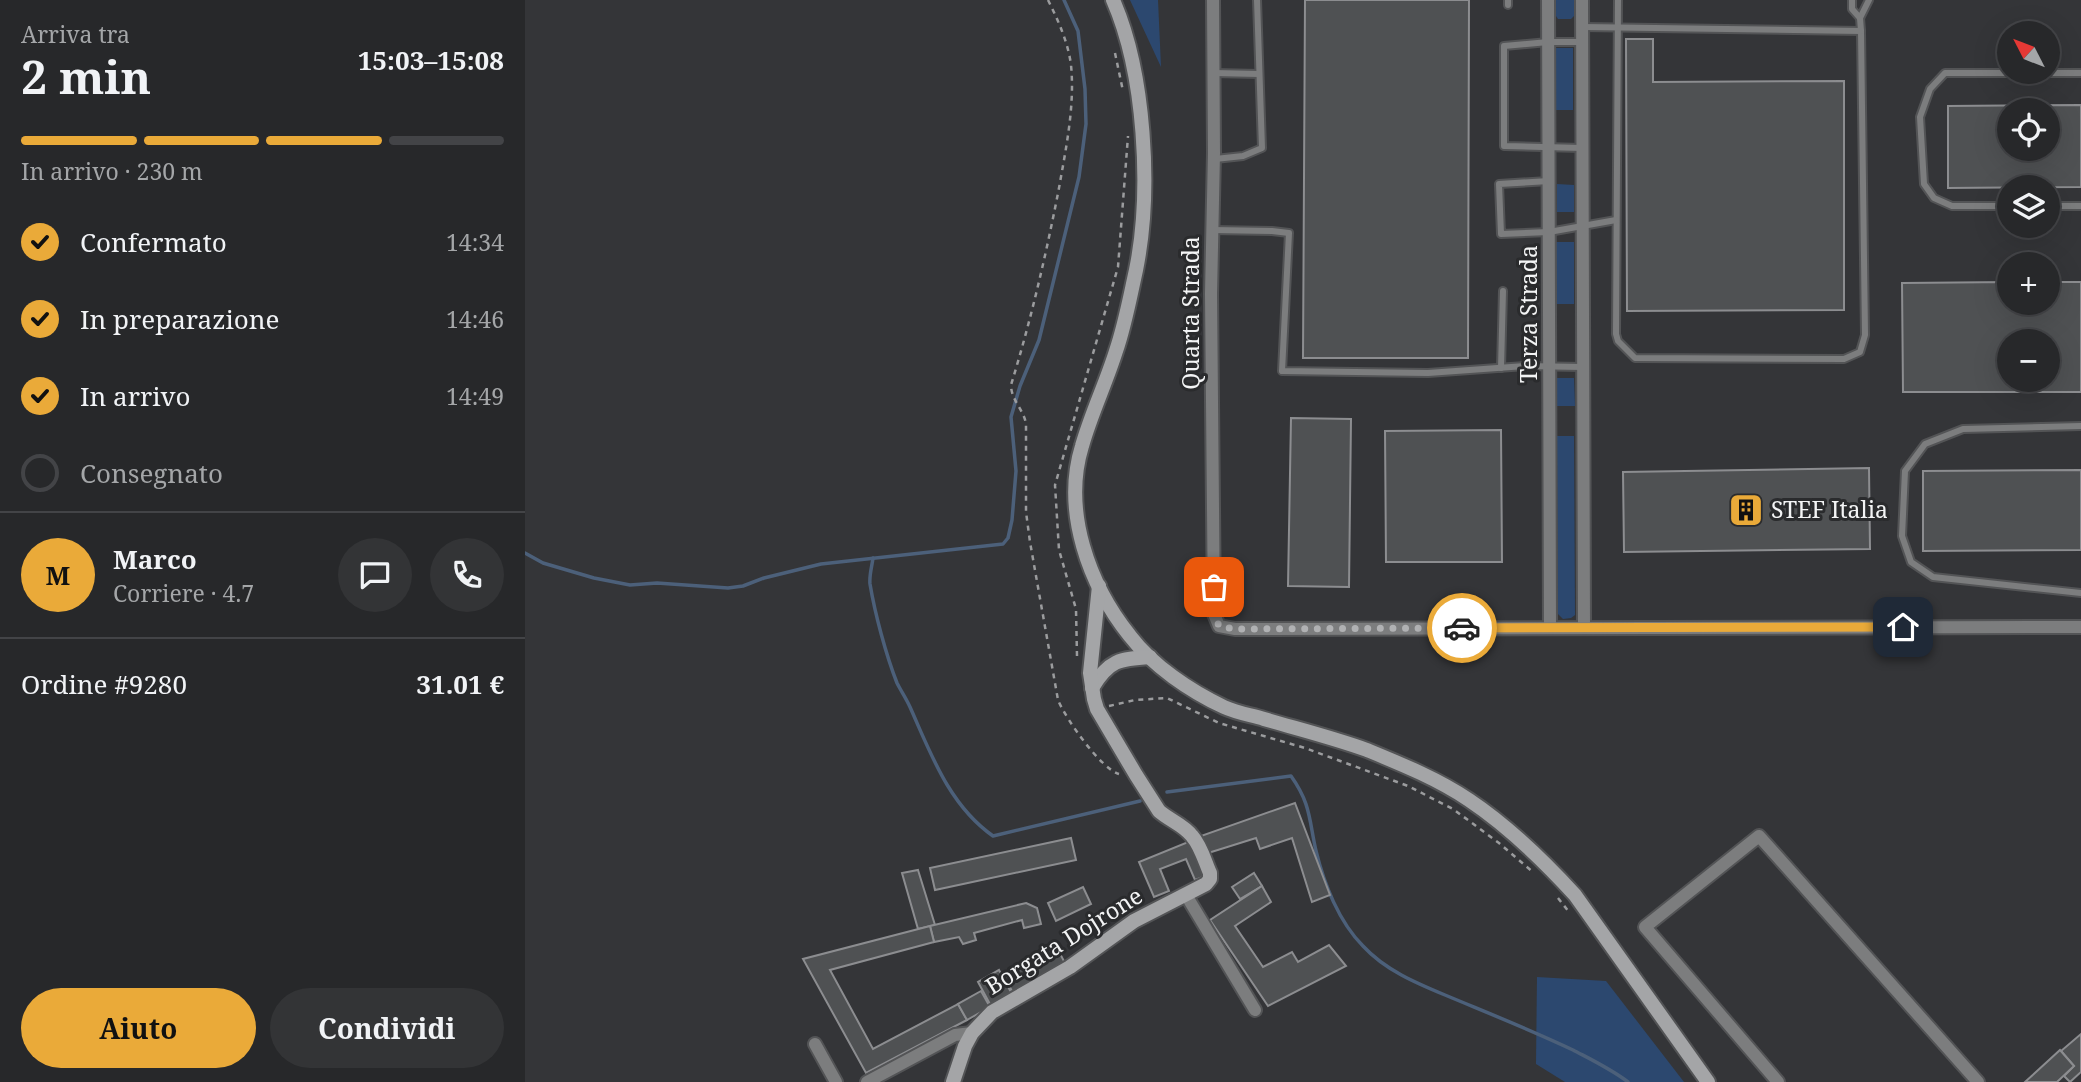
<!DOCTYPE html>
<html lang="it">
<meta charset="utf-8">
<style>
body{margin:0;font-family:"Noto Serif",serif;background:#333436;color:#f1f3f6;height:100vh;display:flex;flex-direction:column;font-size:26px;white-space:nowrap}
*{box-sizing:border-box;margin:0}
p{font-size:23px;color:#a4a6a8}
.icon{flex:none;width:38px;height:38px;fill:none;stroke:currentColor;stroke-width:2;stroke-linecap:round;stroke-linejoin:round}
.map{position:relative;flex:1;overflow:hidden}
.details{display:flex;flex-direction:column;background:#27282a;width:525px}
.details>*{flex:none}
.needle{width:46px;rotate:312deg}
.fabs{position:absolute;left:1472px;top:21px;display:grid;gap:14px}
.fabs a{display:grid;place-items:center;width:63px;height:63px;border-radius:50%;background:#27282a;box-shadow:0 7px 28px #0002,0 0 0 2px #434447;font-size:35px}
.pin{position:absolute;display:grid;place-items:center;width:60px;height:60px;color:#fff;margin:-30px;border-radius:14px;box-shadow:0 4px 10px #0006}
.courier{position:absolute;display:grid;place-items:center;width:70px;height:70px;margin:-35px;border:5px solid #eaaa39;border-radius:50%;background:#fff;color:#222;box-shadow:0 2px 9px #0007}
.summary em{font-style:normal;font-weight:700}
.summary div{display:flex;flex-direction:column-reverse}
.summary{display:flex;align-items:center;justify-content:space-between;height:119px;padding:0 21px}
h1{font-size:46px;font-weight:700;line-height:52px}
.bar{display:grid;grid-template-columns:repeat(4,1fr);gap:10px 7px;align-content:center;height:84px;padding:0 21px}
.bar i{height:9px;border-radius:5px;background:#434447}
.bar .on{background:#eaaa39}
.bar p{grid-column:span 4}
.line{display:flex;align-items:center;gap:18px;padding:0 21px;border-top:2px solid #434447}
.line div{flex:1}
.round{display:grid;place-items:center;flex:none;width:74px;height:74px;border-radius:37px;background:#333436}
ol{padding:0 21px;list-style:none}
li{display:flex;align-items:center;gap:21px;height:77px}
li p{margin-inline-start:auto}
li .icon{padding:7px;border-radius:50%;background:#eaaa39;color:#111;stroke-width:4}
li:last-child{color:#a4a6a8}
li i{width:38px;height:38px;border:4px solid #434447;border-radius:50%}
.cta{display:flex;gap:14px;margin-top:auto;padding:14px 21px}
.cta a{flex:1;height:80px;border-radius:42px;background:#eaaa39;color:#111;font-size:28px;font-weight:700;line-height:80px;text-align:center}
.cta a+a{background:#333436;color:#f1f3f6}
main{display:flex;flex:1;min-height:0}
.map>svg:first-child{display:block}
.green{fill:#2c486f}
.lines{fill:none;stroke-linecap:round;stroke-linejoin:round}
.stream{stroke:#4c607a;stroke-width:3.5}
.building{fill:#4f5153;stroke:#8c8d90;stroke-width:2;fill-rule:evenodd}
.lane-casing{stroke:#535456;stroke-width:10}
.street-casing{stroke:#535456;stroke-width:16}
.secondary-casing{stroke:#535456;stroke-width:18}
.path{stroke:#9b9c9e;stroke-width:2.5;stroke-dasharray:5 5;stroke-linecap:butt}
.lane{stroke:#7c7d7e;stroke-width:6}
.street{stroke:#7c7d7e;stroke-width:12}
.secondary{stroke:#a4a5a7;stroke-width:14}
.done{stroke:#b0b1b3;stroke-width:7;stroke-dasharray:0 12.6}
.route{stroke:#eaaa39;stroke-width:9}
.labels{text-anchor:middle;stroke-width:6;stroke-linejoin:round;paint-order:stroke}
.street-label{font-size:23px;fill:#f3f4f5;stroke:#2a2b2d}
.poi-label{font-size:23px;fill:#f3f4f5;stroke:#2a2b2d;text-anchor:start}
</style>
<main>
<section class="details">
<div class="summary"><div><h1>2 min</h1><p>Arriva tra</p></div><em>15:03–15:08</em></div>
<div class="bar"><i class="on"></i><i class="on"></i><i class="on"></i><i></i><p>In arrivo · 230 m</p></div>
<ol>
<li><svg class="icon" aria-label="check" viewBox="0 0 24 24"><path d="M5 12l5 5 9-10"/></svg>Confermato<p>14:34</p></li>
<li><svg class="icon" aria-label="check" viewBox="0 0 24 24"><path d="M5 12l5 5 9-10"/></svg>In preparazione<p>14:46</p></li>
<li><svg class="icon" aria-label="check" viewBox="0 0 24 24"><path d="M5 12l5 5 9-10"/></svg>In arrivo<p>14:49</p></li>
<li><i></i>Consegnato</li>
</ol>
<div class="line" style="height:126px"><b class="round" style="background:#eaaa39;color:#111">M</b><div><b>Marco</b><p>Corriere · 4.7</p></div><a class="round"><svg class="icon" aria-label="chat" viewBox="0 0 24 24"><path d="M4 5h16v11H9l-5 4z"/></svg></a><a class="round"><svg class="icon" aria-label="phone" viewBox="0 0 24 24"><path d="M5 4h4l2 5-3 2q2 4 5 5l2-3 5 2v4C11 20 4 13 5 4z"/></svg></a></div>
<div class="line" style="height:91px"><div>Ordine #9280</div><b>31.01 €</b></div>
<div class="cta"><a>Aiuto</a><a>Condividi</a></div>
</section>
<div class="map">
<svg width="1556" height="1082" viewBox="0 0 1556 1082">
<rect width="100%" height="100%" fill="#343538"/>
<!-- green -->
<g class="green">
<path d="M 605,0 L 633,0 L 636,67 Z"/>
<path d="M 1031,0 L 1049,0 L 1049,16 L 1046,19 L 1033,19 L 1031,16 Z"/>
<rect x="1031" y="48" width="17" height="62"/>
<path d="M 1032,184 L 1049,185 L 1049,212 L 1032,212 Z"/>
<rect x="1031" y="242" width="18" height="62"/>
<path d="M 1032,378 L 1049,378 L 1050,406 L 1032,406 Z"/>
<path d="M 1032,436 L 1049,436 L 1050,615 L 1046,618 L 1038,619 L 1033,614 Z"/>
<path d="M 1012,977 L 1081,981 L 1159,1082 L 1040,1082 L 1011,1064 Z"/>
</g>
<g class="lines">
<!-- stream -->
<g class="stream">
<path d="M 0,553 L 18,563 L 69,578 L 105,585 L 132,583 L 203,588 L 218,586 L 239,578 L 296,564 L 478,544 L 483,538 L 487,520 L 491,471 L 486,417 L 495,386 L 514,340 L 554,177 L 561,124 L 560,89 L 553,31 L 539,0"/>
<path d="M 348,558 C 347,566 344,576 345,584 C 350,614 361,655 372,683 C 376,691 381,698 385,707 C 406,754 424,805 468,836 L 615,801"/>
<path d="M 642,792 L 766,776 C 786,804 784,820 791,851 C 799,884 814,922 838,946 C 860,970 891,983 920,995 C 963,1013 1006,1030 1048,1050 C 1067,1060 1086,1069 1103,1082"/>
</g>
</g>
<!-- building -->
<g class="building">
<path d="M 780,0 L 944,0 L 943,358 L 778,358 Z"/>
<path d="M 1101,39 L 1128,39 L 1128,82 L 1319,81 L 1319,310 L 1102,311 Z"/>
<path d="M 1556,105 L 1556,187 L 1423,188 L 1423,106 ZM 1484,110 L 1522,110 L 1522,149 L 1484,149 Z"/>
<path d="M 1484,282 L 1484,303 L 1522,303 L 1522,282 L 1556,282 L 1556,392 L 1378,392 L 1377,283 ZM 1484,341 L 1522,341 L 1522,380 L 1484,380 Z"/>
<path d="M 766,418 L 826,419 L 824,587 L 763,586 Z"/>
<path d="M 976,430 L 977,562 L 861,562 L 860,431 Z"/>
<path d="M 1344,468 L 1345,549 L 1099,552 L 1098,472 Z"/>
<path d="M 1556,470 L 1556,550 L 1398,551 L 1398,471 Z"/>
<path d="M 770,803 L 805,895 L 787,902 L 767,838 L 735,849 L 731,838 L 680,854 L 673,837 Z"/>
<path d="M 546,838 L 551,860 L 410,890 L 405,868 Z"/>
<path d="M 668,840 L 683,875 L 670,880 L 661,859 L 635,869 L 644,891 L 629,897 L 614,862 Z"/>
<path d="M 393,870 L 410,925 L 393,929 L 377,873 Z"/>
<path d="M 729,873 L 737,886 L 715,899 L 707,887 Z"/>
<path d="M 737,886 L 746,902 L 710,926 L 738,967 L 767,952 L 773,962 L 804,945 L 821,966 L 743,1006 L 685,920 Z"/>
<path d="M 558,887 L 566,904 L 531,921 L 523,903 Z"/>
<path d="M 501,903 L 512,908 L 516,924 L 499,928 L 497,920 L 449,933 L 451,940 L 438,944 L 434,937 L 409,942 L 405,926 Z"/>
<path d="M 405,926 L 409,942 L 305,970 L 348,1049 L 433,1004 L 442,1020 L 341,1073 L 278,959 Z"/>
<path d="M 532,948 L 540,963 L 488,993 L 480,978 Z"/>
<path d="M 474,970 L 487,994 L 466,1006 L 453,982 Z"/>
<path d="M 456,991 L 465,1007 L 442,1020 L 433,1004 Z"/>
<path d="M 1556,1034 L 1556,1072 L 1545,1082 L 1539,1076 L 1549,1066 L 1536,1051 Z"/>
<path d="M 1535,1050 L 1549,1066 L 1532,1082 L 1500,1082 Z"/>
</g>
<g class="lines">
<!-- lane casing -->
<g class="lane-casing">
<g id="lane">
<path d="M 1093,0 L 1091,334 L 1093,341 L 1110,358 L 1319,359 L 1335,352 L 1340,335 L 1336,31"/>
<path d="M 983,5 L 983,0"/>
<path d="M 1335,18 L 1344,0"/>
<path d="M 1058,27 L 1336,31 L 1335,18 L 1327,9 L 1327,0"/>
<path d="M 1057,42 L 1023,42 L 979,46 L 979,146 L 1057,148"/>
<path d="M 689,73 L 734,74"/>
<path d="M 690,159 L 718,156 L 737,148 L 732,0"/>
<path d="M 1024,181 L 974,184 L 976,234 L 1024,232 L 1091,220"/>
<path d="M 1484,206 L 1427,206 L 1409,198 L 1399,184 L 1395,117 L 1405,89 L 1420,73 L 1556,73"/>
<path d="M 1522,206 L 1556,206"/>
<path d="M 687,230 L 747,231 L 764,233 L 757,371 L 903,373 L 1000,366 L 1057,367"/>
<path d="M 976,368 L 978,291"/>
<path d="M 1556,426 L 1438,429 L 1400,444 L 1380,471 L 1377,536 L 1386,562 L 1408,577 L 1556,593"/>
</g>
</g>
<!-- street casing -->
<g class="street-casing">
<g id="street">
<path d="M 688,0 L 689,153 L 686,294 L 689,614 L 694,626 L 710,629 L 1556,627"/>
<path d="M 1023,0 L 1025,627"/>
<path d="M 1057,0 L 1059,627"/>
<path d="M 661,895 L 730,1010"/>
<path d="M 290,1044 L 311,1082"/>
<path d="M 342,1082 L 430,1035 L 447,1033"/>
<path d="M 1253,1082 L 1120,927 L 1234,836 L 1453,1082"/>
</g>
</g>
<!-- secondary casing -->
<g class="secondary-casing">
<g id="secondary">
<path d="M 588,0 C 620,73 627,191 611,270 C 605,297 600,325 591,351 C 581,383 566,414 557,446 C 537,511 564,585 605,636 C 628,666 665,691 699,707 C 712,713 726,715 739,719 C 773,729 809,738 842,750 C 876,764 913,779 944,800 C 983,826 1018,860 1050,895 L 1183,1082"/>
<path d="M 567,688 C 584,660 594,659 625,657"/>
<path d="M 428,1082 L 440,1046 L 447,1033 L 467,1012 L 545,967 L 609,921 L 681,884 L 685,879 L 685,873 C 680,862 676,846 667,836 C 659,825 644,820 634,811 L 611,775 L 572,709 L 569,699 L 565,673 L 574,586"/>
</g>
</g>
<!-- path -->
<g class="path">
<path d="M 523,0 C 533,20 543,42 546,65 C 550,106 541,148 534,188 C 521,255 506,320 486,385 C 486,400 499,410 501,424 L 501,512 L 505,542 L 533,700 C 541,719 575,768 594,774"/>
<path d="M 590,53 L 598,91"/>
<path d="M 552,656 L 551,609 L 534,550 L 530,485 L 593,267 L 603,136"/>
<path d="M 584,706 L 610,700 L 642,698 L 694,723 L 780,748 L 883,786 L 928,809 L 974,843 L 1009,873"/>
<path d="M 1033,898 L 1044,912"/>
</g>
<!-- lane -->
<use href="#lane" class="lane"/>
<!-- street -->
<use href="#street" class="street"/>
<!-- secondary -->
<use href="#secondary" class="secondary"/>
</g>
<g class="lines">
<!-- done -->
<path class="done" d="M 689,587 L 689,614 L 694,626 L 710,629 L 937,628"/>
<!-- route -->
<path class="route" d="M 937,628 L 1378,627"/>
</g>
<!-- icons -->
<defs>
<g id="building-square" transform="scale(1.75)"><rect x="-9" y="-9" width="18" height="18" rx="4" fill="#eaaa39" stroke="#2a2b2d"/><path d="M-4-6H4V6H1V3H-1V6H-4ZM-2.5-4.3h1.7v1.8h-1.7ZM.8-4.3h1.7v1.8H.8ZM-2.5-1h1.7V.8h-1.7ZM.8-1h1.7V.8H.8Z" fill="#111"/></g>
</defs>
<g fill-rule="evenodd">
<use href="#building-square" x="1221" y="510"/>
</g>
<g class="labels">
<!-- street labels -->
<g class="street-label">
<text transform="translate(666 313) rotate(-90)" y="8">Quarta Strada</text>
<text transform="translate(1004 314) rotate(-90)" y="8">Terza Strada</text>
<text transform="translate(539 941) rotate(-32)" y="8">Borgata Dojrone</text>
</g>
<!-- poi labels -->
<g class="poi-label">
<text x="1246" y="518">STEF Italia</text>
</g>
</g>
</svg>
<div class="fabs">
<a><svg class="needle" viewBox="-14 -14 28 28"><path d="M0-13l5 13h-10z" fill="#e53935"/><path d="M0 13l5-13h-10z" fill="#a4a6a8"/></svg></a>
<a><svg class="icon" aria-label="locate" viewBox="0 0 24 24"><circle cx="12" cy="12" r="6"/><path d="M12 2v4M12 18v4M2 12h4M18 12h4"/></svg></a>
<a><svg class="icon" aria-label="layers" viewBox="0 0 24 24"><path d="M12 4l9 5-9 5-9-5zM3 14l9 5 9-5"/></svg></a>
<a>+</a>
<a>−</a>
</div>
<div class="pin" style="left:689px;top:587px;background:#ea580c"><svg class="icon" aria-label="bag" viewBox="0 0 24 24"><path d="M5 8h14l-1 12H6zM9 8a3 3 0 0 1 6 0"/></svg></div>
<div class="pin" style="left:1378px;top:627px;background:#1f2937"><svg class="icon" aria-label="home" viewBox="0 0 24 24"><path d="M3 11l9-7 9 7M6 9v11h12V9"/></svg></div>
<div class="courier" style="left:937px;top:628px"><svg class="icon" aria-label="car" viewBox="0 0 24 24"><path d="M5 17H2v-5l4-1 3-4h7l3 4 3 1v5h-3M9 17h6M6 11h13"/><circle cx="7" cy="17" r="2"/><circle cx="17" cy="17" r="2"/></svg></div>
</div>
</main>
